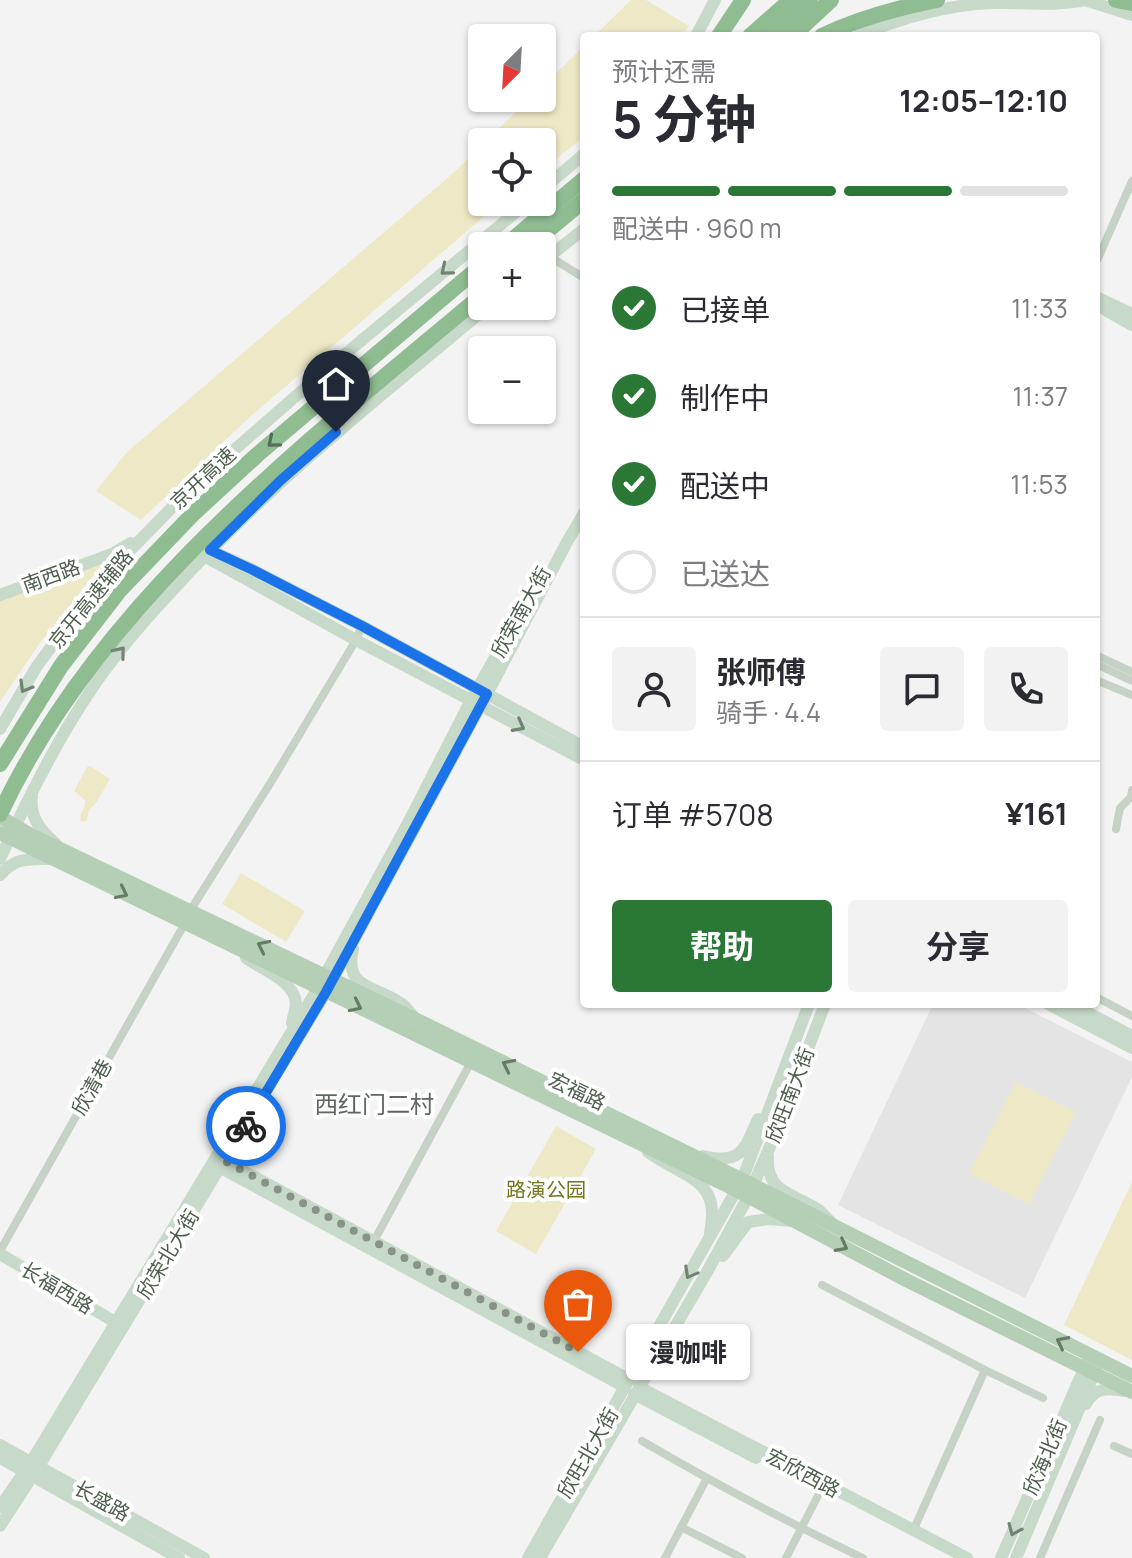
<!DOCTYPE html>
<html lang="zh">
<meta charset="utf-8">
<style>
body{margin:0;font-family:Manrope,"Noto Sans SC",sans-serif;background:#f2f2f3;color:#2b2b33;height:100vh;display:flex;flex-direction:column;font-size:30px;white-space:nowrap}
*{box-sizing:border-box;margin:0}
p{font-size:26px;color:#7c7c81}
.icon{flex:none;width:44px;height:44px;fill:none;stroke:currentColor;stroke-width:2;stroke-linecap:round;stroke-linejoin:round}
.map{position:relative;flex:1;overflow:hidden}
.side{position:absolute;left:580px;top:32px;width:520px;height:976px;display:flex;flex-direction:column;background:#fff;border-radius:8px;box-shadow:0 2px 6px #0004}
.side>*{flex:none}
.needle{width:52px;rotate:204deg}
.tools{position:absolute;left:468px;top:24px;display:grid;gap:16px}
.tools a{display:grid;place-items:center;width:88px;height:88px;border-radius:8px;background:#fff;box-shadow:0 2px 6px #0004;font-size:40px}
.pin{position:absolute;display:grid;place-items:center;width:68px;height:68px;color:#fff;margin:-82px -34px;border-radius:50% 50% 50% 0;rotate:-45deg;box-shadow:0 0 8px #0007}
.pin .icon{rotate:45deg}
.courier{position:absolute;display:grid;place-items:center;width:80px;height:80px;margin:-40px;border:6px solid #1a73e8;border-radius:50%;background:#fff;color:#222;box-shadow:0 2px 10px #0007}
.bubble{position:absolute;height:56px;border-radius:8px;background:#fff;box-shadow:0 2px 6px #0004;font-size:26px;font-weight:700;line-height:56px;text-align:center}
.overview em{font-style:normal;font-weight:700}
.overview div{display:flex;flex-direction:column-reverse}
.overview{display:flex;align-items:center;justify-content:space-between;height:136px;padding:0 32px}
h1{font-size:52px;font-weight:700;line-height:60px}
.bar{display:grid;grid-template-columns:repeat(4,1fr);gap:12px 8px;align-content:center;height:96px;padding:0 32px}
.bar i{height:10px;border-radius:6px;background:#e1e1e2}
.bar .on{background:#2b7836}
.bar p{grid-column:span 4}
.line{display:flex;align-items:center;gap:20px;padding:0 32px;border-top:2px solid #e1e1e2}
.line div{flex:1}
.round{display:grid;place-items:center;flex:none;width:84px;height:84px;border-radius:8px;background:#f2f2f3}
ol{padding:0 32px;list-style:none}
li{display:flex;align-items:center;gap:24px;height:88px}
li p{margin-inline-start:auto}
li .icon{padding:8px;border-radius:50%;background:#2b7836;color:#fff;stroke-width:4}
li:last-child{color:#7c7c81}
li i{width:44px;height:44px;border:4px solid #e1e1e2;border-radius:50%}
.button{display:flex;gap:16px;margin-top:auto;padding:16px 32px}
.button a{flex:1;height:92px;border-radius:8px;background:#2b7836;color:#fff;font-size:32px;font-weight:700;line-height:92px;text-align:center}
.button a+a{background:#f2f2f3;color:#2b2b33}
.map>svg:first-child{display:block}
.education{fill:#e4e4e5}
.green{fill:#ede9c6}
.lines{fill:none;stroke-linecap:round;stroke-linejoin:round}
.street{stroke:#c5d2c5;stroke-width:8}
.secondary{stroke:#c7d9c8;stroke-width:12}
.primary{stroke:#b5ceb6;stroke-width:14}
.highway{stroke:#8fbc91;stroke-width:16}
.oneway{stroke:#718471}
.oneway2{stroke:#566d56}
.oneway3{stroke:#667b66}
.done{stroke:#879387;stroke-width:8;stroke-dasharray:0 14.4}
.route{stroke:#1a73e8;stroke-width:10}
.labels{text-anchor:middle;stroke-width:8;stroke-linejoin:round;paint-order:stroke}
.street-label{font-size:20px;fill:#4c5f4c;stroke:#fff}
.park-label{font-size:20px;fill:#757720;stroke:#fff}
.quarter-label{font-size:24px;fill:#5f6760;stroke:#fff}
</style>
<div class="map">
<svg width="1132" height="1558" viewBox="0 0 1132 1558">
<rect width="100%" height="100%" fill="#f4f3f4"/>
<!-- education -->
<path class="education" d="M 933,1004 L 1017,1004 L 1132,1062 L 1132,1077 L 1025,1298 L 838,1205 Z"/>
<!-- green -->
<g class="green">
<path d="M 631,0 L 646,0 L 689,26 L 681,36 L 594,36 Z"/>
<path d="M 584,46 L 584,137 L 542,170 L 542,142 L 485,142 L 530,98 L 542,98 L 542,87 Z"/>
<path d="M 482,145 L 482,202 L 501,202 L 251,416 L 141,520 L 96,491 L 127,452 L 451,175 Z"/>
<path d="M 109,557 L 89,581 L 39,644 L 0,702 L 0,596 Z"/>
<path d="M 90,766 L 110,779 L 96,803 L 89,810 L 87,820 L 84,822 L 81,821 C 78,813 87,808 85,800 L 74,791 L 87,767 Z"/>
<path d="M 241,873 L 305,911 L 286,942 L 222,904 Z"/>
<path d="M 1016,1082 L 1076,1113 L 1029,1204 L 969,1173 Z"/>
<path d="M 556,1126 L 596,1149 L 536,1254 L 496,1231 Z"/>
<path d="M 1132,1182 L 1132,1360 L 1064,1325 Z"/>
</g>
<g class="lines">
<!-- street -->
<g class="street">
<path d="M 549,256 L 584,278"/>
<path d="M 1096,263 L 1132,181"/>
<path d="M 1096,655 L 1132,672"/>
<path d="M 1096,664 L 1132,681"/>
<path d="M 1096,680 L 1132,695"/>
<path d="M 1116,829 L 1120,808 L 1131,797 L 1132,790"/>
<path d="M 190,911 L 271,782 L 356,640 L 362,626"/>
<path d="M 1096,997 L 1132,1016"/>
<path d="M 374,1241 L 471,1062"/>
<path d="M 0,1251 L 185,923"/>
<path d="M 822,1285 L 985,1370 L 913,1531"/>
<path d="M 985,1370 L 1043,1398"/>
<path d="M 642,1441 C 714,1483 787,1522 863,1558"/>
<path d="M 1114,1446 L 1132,1454"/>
<path d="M 681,1527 L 742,1558"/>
<path d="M 665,1558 L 707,1478"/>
<path d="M 786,1558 L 824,1484"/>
<path d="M 1040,1558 L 1100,1420"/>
</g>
<!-- secondary -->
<g class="secondary">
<path d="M 1085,0 L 1132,15"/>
<path d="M 696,36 L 715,0"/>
<path d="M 858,36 C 901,18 944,5 991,3 C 1022,2 1055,7 1085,0"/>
<path d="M 542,190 L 584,154"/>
<path d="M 542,262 L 584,229"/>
<path d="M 1096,297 L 1132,314"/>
<path d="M 1096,303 L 1107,311 L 1132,325"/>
<path d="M 210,550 L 253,570 L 362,626 L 584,747"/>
<path d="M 204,556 L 356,640 L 584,760"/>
<path d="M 0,595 L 112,554 L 131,543"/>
<path d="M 0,729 L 37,666 L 102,579 L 194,485 L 320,375 L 528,202"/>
<path d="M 32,795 C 29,817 40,830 56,844"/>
<path d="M 0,859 C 26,802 54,745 89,693 C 113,656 143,622 173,590 C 269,484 379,397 489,306"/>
<path d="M 0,875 C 16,857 29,859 52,859"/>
<path d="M 353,949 C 344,989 373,985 399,1002 C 405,1005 409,1011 413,1016"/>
<path d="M 246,958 C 262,970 294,980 296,1003 C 296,1009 293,1016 292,1023"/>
<path d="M 1048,1004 L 1132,1048"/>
<path d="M 1072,1004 L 1132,1036"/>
<path d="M 648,1152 C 683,1178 722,1178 710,1232"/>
<path d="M 703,1156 C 742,1165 744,1150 758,1119"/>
<path d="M 768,1157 C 766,1193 793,1193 817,1209 C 822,1212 826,1218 831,1222"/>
<path d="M 218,1159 L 225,1161 L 630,1380"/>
<path d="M 216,1161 L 221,1168 L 625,1387"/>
<path d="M 0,1254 L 115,1322"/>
<path d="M 723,1256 L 748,1222 L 769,1219 L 791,1221"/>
<path d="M 639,1387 L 967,1558"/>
<path d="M 634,1394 L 756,1458"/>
<path d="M 1086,1404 C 1095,1387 1108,1388 1125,1391"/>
<path d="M 0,1445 L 204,1558"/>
<path d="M 0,1458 L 179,1558"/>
<path d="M 0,1507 L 31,1462 L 178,1220 L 318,988 L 407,825 L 471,700 L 527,601"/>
<path d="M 0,1526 L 39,1466 L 326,992 L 487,694 L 567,542 L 584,513"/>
<path d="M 528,1558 L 742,1180 L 809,1004"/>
<path d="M 540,1558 L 707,1272 L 748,1197 L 775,1135 L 825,1004"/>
<path d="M 1001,1558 L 1087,1362"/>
<path d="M 1016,1558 L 1100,1360"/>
</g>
<!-- primary -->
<g class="primary">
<path d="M 0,817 L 31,835 L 415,1019 L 753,1185 L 1132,1376"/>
<path d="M 0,833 L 736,1190 L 906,1280 L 1132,1392"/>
</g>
<!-- highway -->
<g class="highway">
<path d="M 1116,0 L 1132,3"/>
<path d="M 719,36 L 743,0"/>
<path d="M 750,36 L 791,0"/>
<path d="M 771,36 L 810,0"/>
<path d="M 792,36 L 831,0"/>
<path d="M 822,36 C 859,18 897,8 937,0"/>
<path d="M 505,246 L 584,179"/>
<path d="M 529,246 L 584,200"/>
<path d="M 0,764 L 61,666 L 119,591 L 194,513 L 257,455 L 482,265"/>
<path d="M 0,814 C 100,600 305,444 482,295"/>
</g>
</g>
<!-- one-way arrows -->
<defs><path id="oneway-chevron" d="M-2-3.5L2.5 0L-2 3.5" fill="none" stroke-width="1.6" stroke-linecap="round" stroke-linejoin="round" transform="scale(2)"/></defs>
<g class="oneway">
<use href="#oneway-chevron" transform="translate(446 270) rotate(140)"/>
<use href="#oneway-chevron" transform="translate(120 652) rotate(-51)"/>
<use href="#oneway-chevron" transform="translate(25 687) rotate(120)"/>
<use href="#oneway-chevron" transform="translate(519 726) rotate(28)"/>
<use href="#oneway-chevron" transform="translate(690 1273) rotate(119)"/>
<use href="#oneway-chevron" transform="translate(1014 1530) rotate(113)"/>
</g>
<use class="oneway2" href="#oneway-chevron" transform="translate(273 442) rotate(140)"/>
<g class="oneway3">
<use href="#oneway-chevron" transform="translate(122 893) rotate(26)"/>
<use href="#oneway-chevron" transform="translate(263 946) rotate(-154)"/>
<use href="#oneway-chevron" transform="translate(356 1006) rotate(26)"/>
<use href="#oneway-chevron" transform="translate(508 1065) rotate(-154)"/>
<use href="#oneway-chevron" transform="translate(842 1246) rotate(28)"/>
<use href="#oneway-chevron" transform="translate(1062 1342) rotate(-153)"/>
</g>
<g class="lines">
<!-- done -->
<path class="done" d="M 246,1126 L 225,1161 L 578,1352"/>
<!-- route -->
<path class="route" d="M 246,1126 L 326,992 L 487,694 L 362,626 L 253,570 L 210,550 L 281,480 L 336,432"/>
</g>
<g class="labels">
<!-- street labels -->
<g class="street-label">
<text transform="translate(203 478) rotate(-43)" y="7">京开高速</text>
<text transform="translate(51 576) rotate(-20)" y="7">南西路</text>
<text transform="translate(91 599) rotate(-51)" y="7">京开高速辅路</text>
<text transform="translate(521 612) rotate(-61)" y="7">欣荣南大街</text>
<text transform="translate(92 1087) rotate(-61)" y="7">欣清巷</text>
<text transform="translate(577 1091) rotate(26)" y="7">宏福路</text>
<text transform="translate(790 1095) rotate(-69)" y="7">欣旺南大街</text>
<text transform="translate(168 1254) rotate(-59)" y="7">欣荣北大街</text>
<text transform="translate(57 1288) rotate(31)" y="7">长福西路</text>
<text transform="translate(588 1453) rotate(-60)" y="7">欣旺北大街</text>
<text transform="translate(1045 1457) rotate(-67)" y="7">欣海北街</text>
<text transform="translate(803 1473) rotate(28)" y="7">宏欣西路</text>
<text transform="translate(102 1501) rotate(29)" y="7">长盛路</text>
</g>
<!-- park labels -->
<g class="park-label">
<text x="546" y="1197">路演公园</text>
</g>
<!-- quarter labels -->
<g class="quarter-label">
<text x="374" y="1113">西红门二村</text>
</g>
</g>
</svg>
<div class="tools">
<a><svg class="needle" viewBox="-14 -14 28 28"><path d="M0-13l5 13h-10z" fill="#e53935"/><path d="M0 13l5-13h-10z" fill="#7c7c81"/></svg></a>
<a><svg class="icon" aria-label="locate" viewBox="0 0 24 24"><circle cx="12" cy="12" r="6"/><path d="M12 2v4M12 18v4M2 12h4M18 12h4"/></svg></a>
<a>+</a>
<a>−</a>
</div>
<div class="pin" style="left:578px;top:1352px;background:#ea580c"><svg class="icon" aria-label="bag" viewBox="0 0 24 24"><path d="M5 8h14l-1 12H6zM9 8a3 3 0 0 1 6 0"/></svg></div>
<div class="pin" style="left:336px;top:432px;background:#1f2937"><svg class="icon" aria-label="home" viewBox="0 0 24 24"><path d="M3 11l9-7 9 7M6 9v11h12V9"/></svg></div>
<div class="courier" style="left:246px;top:1126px"><svg class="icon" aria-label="bike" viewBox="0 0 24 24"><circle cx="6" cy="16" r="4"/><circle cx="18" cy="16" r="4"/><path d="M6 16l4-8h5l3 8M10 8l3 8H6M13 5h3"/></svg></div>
<div class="bubble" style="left:626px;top:1324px;width:124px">漫咖啡</div>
<section class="side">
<div class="overview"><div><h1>5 分钟</h1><p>预计还需</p></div><em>12:05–12:10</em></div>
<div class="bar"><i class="on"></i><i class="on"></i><i class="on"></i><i></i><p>配送中 · 960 m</p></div>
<ol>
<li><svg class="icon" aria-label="check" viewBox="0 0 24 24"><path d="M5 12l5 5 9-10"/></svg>已接单<p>11:33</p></li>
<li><svg class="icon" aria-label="check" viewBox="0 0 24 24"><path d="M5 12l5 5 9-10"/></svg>制作中<p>11:37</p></li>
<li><svg class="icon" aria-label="check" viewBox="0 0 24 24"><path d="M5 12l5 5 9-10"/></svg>配送中<p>11:53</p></li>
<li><i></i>已送达</li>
</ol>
<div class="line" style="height:144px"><a class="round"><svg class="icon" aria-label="person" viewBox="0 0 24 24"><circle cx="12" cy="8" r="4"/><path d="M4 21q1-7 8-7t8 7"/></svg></a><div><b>张师傅</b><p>骑手 · 4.4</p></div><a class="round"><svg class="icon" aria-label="chat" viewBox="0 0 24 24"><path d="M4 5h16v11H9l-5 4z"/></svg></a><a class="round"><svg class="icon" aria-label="phone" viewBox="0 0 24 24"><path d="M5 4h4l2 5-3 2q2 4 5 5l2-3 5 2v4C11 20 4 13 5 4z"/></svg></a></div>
<div class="line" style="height:104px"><div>订单 #5708</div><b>¥161</b></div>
<div class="button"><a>帮助</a><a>分享</a></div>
</section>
</div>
